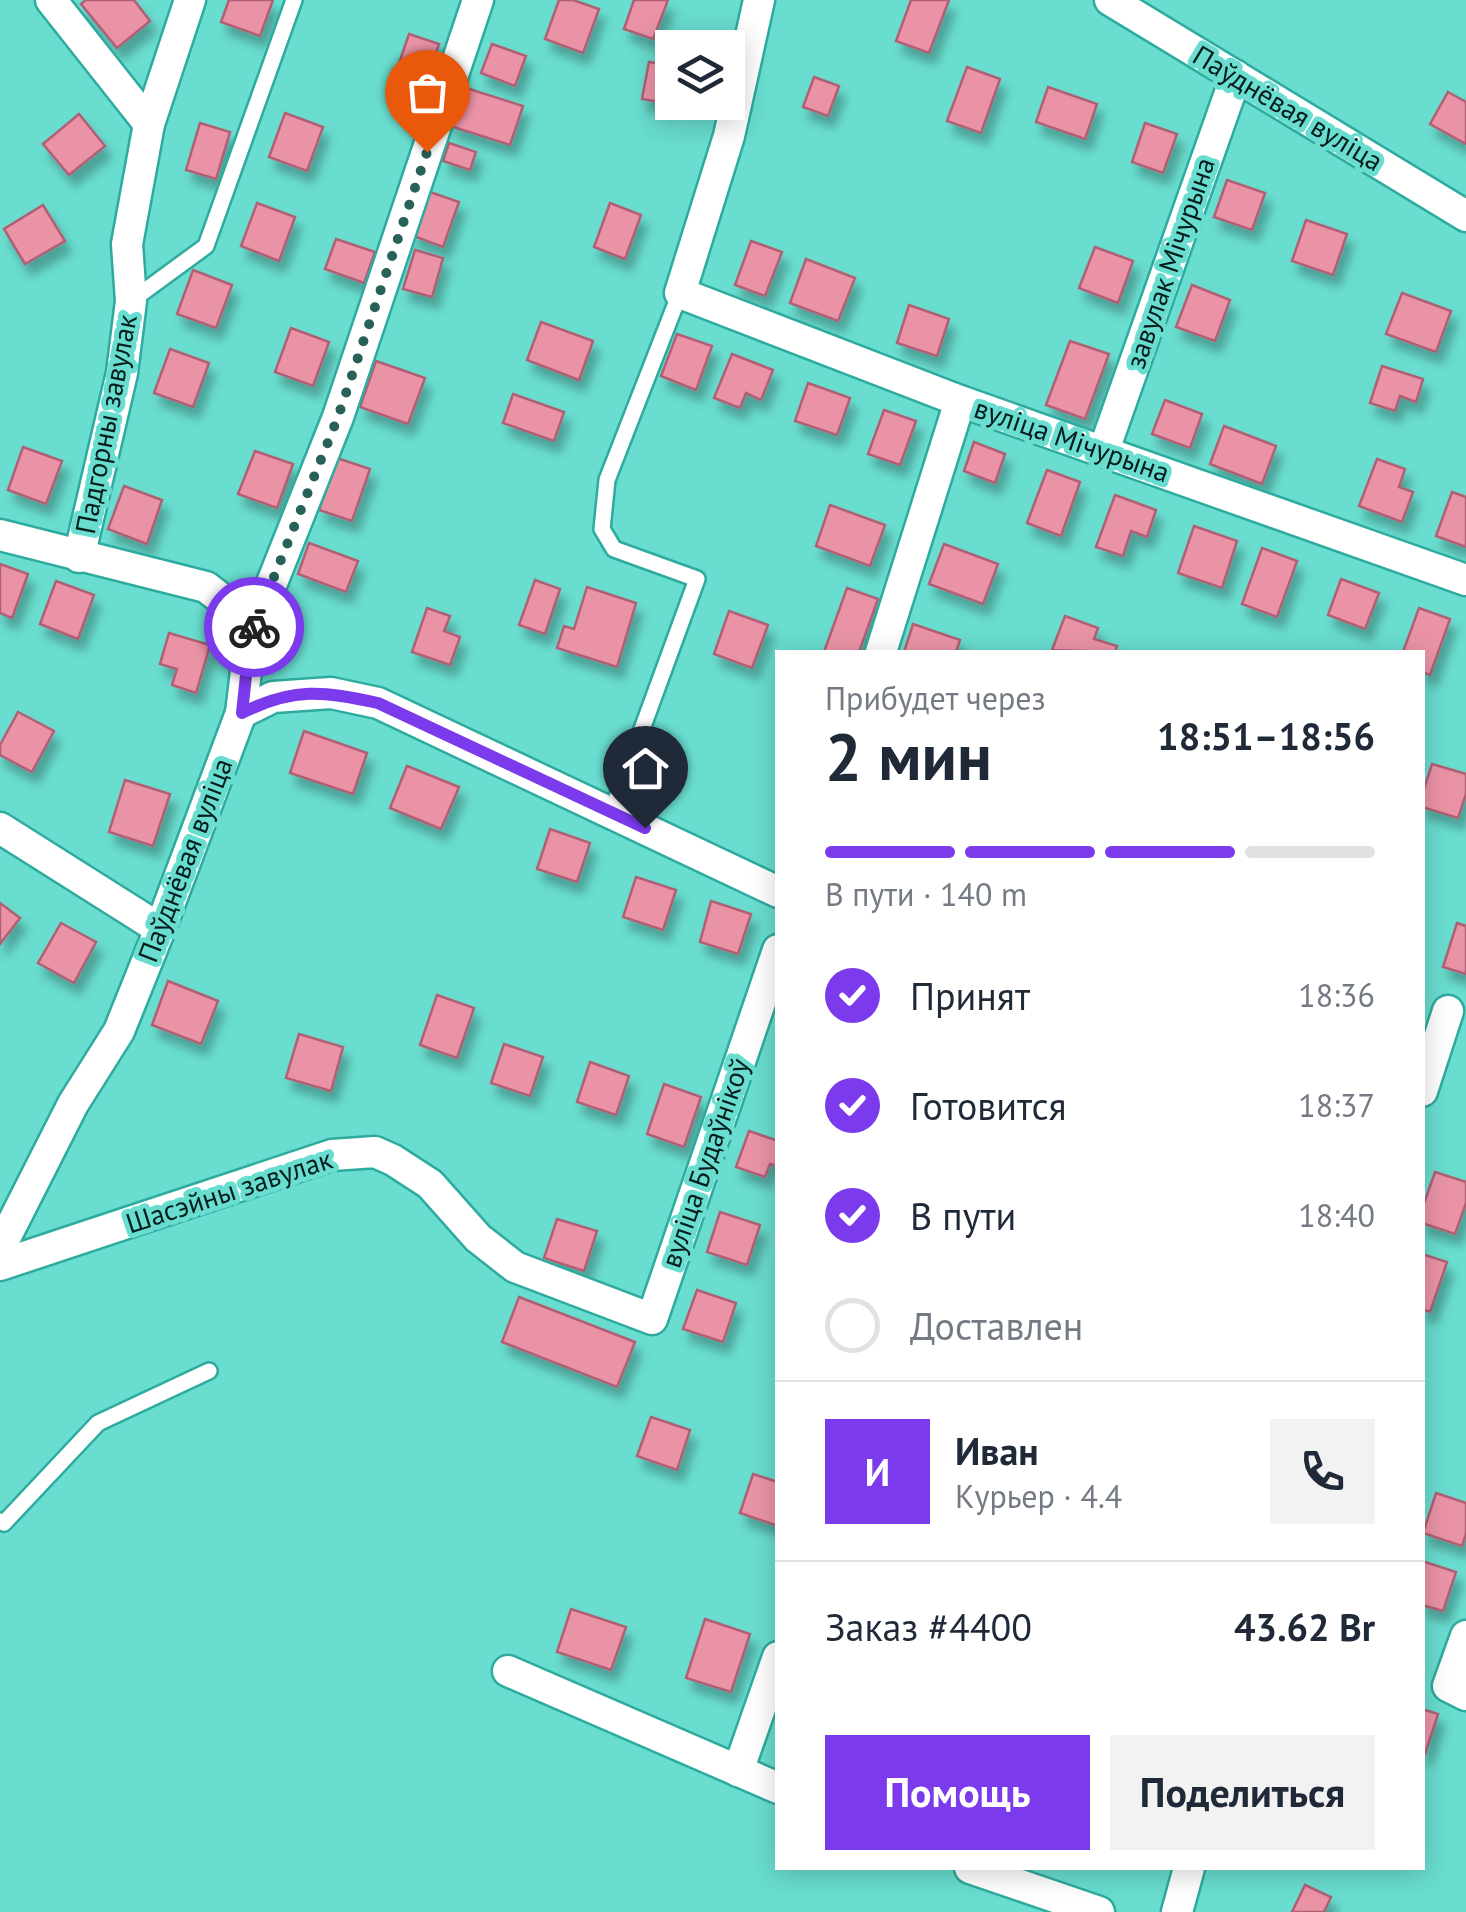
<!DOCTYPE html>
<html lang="ru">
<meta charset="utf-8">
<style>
body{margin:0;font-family:"PT Sans",sans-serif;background:#f2f2f3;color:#1f2937;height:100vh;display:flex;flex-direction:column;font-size:38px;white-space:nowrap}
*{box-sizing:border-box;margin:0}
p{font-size:32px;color:#747a83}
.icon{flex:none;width:55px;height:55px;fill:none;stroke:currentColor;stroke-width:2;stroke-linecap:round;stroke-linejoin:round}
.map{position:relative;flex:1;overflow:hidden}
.sheet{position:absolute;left:775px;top:650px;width:650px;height:1220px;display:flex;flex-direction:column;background:#fff;border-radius:0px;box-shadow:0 5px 25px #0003}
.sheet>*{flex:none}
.controls{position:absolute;left:655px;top:30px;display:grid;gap:20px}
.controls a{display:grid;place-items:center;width:90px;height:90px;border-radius:0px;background:#fff;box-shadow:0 5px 25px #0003;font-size:50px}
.pin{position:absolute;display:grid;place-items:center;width:85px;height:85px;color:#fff;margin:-102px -42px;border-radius:50% 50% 50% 0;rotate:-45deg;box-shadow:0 0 10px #0007}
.pin .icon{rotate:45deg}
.courier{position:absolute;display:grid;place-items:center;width:100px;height:100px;margin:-50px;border:8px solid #7c3aed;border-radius:50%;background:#fff;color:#222;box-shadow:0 2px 12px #0007}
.head em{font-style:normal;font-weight:700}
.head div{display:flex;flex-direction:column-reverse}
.head{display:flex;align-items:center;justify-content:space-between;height:170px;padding:0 50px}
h1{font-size:65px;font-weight:700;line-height:75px}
.bar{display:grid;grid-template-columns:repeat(4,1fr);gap:15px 10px;align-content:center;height:120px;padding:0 50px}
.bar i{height:12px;border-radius:8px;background:#e0e1e3}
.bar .on{background:#7c3aed}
.bar p{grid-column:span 4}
.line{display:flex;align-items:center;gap:25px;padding:0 50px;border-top:2px solid #e0e1e3}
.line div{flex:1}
.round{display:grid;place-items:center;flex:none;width:105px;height:105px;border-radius:0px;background:#f2f2f3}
ol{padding:0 50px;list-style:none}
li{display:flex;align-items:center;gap:30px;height:110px}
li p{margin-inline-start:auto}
li .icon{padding:10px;border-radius:50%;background:#7c3aed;color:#fff;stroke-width:4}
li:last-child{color:#747a83}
li i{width:55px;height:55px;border:5px solid #e0e1e3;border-radius:50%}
.button{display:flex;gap:20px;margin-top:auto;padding:20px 50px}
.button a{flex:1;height:115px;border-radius:0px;background:#7c3aed;color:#fff;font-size:40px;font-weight:700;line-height:115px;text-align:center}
.button a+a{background:#f2f2f3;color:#1f2937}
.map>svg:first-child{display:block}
.building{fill:#ea93a7;stroke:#b15f74;stroke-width:2.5;filter:url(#shadow)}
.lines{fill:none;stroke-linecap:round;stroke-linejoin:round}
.lane-casing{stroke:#2dab9f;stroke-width:20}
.street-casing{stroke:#2dab9f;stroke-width:35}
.lane{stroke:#fff;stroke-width:15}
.street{stroke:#fff;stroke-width:30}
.done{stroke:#28615a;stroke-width:10;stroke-dasharray:0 18}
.route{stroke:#7c3aed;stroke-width:12}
.labels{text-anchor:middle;stroke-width:10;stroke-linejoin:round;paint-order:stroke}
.street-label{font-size:28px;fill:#051e1b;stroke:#69ddcf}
</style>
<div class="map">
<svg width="1466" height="1912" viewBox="0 0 1466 1912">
<defs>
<filter id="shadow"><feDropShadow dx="6" dy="11" stdDeviation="5" flood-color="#0004"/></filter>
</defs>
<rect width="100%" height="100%" fill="#69ddcf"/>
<!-- building -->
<g class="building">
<path d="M 86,0 L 134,0 L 150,21 L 117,48 L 81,4 Z"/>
<path d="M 229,0 L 273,0 L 260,36 L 221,22 Z"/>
<path d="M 559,0 L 573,0 L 599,9 L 583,53 L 545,39 Z"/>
<path d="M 634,0 L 668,0 L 653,39 L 624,29 Z"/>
<path d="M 911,0 L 949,0 L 929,53 L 896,41 Z"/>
<path d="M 409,34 L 439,44 L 424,88 L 394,78 Z"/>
<path d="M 492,44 L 526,56 L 515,86 L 481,73 Z"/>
<path d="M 649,62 L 672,65 L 666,103 L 642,99 Z"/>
<path d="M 967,67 L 1000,79 L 981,133 L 947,121 Z"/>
<path d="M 814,77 L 839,86 L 828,116 L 803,107 Z"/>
<path d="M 463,87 L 523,106 L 510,145 L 450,126 Z"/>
<path d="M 1048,87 L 1097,104 L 1085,139 L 1036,122 Z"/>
<path d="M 1448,92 L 1466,102 L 1466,144 L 1430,124 Z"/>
<path d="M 285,113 L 323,127 L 307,171 L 269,157 Z"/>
<path d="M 79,114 L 105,146 L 69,175 L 43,144 Z"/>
<path d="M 200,123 L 230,132 L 216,179 L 186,170 Z"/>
<path d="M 1145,123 L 1177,134 L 1163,173 L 1132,162 Z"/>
<path d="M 449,143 L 476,152 L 470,170 L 443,161 Z"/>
<path d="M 1227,180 L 1265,193 L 1252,230 L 1214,217 Z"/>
<path d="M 427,191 L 459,202 L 443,247 L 411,235 Z"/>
<path d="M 257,203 L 295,217 L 279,261 L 241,246 Z"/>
<path d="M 610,203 L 641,215 L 625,259 L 594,247 Z"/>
<path d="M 43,205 L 65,241 L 25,264 L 4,229 Z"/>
<path d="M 1306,220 L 1347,234 L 1333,275 L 1292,261 Z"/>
<path d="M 336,239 L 375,252 L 364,283 L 325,269 Z"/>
<path d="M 751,241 L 782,252 L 765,296 L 735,285 Z"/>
<path d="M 1095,247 L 1133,261 L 1118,303 L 1079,288 Z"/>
<path d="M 415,250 L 443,258 L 432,297 L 403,289 Z"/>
<path d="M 806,259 L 855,278 L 838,321 L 790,303 Z"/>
<path d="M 193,270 L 232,285 L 216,328 L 177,314 Z"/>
<path d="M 1192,285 L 1230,300 L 1215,341 L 1176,327 Z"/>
<path d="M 1402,293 L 1451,311 L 1436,352 L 1386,334 Z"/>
<path d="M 909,305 L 949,319 L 937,356 L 897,343 Z"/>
<path d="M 541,322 L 593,341 L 579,380 L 527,360 Z"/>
<path d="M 291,328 L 329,342 L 313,386 L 275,372 Z"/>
<path d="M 677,334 L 712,346 L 696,390 L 661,376 Z"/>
<path d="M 1070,341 L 1109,354 L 1085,419 L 1046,405 Z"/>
<path d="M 170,349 L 209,363 L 193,407 L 154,393 Z"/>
<path d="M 732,354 L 773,370 L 761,400 L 746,393 L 740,408 L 714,398 Z"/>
<path d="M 376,361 L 425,378 L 408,424 L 360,407 Z"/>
<path d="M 1382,366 L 1423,379 L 1416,402 L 1400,396 L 1395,411 L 1370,403 Z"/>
<path d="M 808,383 L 850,398 L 837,435 L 795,421 Z"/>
<path d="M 513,394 L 564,412 L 554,441 L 503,423 Z"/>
<path d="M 1165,400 L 1202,414 L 1190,448 L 1152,434 Z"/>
<path d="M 884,410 L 916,421 L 900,465 L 868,454 Z"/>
<path d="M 1224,426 L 1276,446 L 1262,484 L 1210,464 Z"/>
<path d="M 974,442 L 1005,454 L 995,483 L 964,471 Z"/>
<path d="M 23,447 L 62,461 L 46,504 L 8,490 Z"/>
<path d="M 255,451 L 293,464 L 277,508 L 238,494 Z"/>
<path d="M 337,458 L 370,469 L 352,521 L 319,510 Z"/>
<path d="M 1377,459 L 1405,469 L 1399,487 L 1413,492 L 1402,522 L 1359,506 Z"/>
<path d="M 1047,470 L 1080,482 L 1061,536 L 1027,523 Z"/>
<path d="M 124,486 L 162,500 L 147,544 L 108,529 Z"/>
<path d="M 1452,492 L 1466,497 L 1466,547 L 1436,536 Z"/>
<path d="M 1115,495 L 1156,510 L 1147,537 L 1131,531 L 1123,556 L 1096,547 Z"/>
<path d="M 830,505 L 885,525 L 870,566 L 816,546 Z"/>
<path d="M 1194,526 L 1237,541 L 1222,588 L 1178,573 Z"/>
<path d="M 309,543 L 358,561 L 346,592 L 298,574 Z"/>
<path d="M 944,544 L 998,564 L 983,604 L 929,584 Z"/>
<path d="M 1262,548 L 1297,561 L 1277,617 L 1242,604 Z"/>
<path d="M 0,564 L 28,574 L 12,618 L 0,613 Z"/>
<path d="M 1341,579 L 1379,593 L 1365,629 L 1328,615 Z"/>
<path d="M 535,580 L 560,589 L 545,634 L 519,625 Z"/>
<path d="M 56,581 L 94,595 L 78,639 L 40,624 Z"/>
<path d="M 587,587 L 636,603 L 617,667 L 557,648 L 564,626 L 574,629 Z"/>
<path d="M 847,588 L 878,599 L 859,652 L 824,652 Z"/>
<path d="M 427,608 L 450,616 L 444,631 L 460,637 L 450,665 L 412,652 Z"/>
<path d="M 1419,608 L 1450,619 L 1430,675 L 1422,672 L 1422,652 L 1403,652 Z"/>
<path d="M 729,611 L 768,625 L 752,668 L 714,654 Z"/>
<path d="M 1065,616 L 1098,628 L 1094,639 L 1117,646 L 1115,652 L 1052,650 Z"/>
<path d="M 913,624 L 960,640 L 956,652 L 904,652 Z"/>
<path d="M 169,633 L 210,645 L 196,693 L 172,685 L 177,669 L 160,664 Z"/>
<path d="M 18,712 L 54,731 L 32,772 L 0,755 L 0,745 Z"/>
<path d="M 304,731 L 367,753 L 353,794 L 290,773 Z"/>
<path d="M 1432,764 L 1466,774 L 1466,794 L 1458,818 L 1422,807 L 1422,795 Z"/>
<path d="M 407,766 L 459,787 L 441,829 L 390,808 Z"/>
<path d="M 125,780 L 170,794 L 153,846 L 109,832 Z"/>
<path d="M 550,829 L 590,843 L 577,882 L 537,869 Z"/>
<path d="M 636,877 L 676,890 L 663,930 L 623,917 Z"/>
<path d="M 711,901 L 751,914 L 738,954 L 700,942 Z"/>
<path d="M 0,903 L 20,918 L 0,944 Z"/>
<path d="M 61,923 L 96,942 L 74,983 L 38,963 Z"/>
<path d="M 1457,923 L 1466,926 L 1466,974 L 1443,967 Z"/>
<path d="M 168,981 L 218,1001 L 201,1044 L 152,1025 Z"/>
<path d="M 437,995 L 474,1008 L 457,1058 L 420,1045 Z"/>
<path d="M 299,1034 L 343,1047 L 331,1091 L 286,1078 Z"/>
<path d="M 504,1044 L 543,1057 L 530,1096 L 491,1083 Z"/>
<path d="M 590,1062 L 629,1076 L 616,1115 L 577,1102 Z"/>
<path d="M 664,1084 L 701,1097 L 684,1147 L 647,1134 Z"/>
<path d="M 749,1131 L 778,1141 L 778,1166 L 770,1164 L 765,1177 L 736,1167 Z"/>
<path d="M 1435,1172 L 1466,1182 L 1466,1203 L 1455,1234 L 1422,1223 L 1422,1209 Z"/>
<path d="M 720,1212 L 760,1225 L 747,1265 L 707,1252 Z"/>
<path d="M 557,1219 L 597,1231 L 584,1271 L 544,1258 Z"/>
<path d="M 1422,1254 L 1447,1262 L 1430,1312 L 1422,1309 Z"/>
<path d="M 697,1290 L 736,1303 L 723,1342 L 683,1329 Z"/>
<path d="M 519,1297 L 635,1342 L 617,1387 L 502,1342 Z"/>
<path d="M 651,1417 L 690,1430 L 677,1470 L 637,1456 Z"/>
<path d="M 753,1474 L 778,1482 L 778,1526 L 740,1513 Z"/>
<path d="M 1436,1493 L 1466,1503 L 1466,1534 L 1462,1546 L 1423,1533 Z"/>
<path d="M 1422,1561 L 1456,1572 L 1443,1611 L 1422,1605 Z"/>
<path d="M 571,1609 L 626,1627 L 611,1670 L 557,1652 Z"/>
<path d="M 705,1619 L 750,1634 L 731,1692 L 686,1678 Z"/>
<path d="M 1422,1709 L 1438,1714 L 1425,1754 L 1422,1753 Z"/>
<path d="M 1305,1885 L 1331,1897 L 1324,1912 L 1292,1912 Z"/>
</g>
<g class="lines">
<!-- lane casing -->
<g class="lane-casing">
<g id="lane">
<path d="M 131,301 L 206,246 L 294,0"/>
<path d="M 612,811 L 697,579 L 614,549 L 602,529 L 607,480 L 680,293"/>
<path d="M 0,1521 L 4,1523 L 98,1423 L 209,1371"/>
</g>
</g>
<!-- street casing -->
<g class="street-casing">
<g id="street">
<path d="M 51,0 L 149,124"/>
<path d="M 759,0 L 729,136 L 680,293 L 960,401 L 1466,580"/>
<path d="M 1110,0 L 1466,216"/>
<path d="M 1104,450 L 1236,76"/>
<path d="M 0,535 L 206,587 L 236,610 L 250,638"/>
<path d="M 79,557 L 122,373 L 131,301 L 127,244 L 149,124 L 190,0"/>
<path d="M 881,652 L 960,401"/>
<path d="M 241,713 L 273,697 L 331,693 L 378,703 L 778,892"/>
<path d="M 0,828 L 160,929"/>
<path d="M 1422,1091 L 1448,1011"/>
<path d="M 0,1248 L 73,1104 L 119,1031 L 160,929 L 241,713 L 250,638 L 338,417 L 478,0"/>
<path d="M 0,1265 L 332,1155 L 375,1152 L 393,1160 L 430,1184 L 478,1238 L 515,1267 L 652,1319 L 778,950"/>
<path d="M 1466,1636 L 1448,1686 L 1466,1695"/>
<path d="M 508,1671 L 778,1788"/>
<path d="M 738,1771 L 778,1657"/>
<path d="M 970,1868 L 1099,1912"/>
<path d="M 1177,1912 L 1189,1868"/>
</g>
</g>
<!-- lane -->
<use href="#lane" class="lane"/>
<!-- street -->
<use href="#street" class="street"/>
</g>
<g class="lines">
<!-- done -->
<path class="done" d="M 254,627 L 338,417 L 427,152"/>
<!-- route -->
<path class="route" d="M 254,627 L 250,638 L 242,713 C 293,687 324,691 378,703 L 645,828"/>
</g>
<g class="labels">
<!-- street labels -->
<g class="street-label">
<text transform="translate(1288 108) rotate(31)" y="10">Паўднёвая вуліца</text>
<text transform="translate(1170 263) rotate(-71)" y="10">завулак Мічурына</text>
<text transform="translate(106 424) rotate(-79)" y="10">Падгорны завулак</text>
<text transform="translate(1072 440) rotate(19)" y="10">вуліца Мічурына</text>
<text transform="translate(185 860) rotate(-69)" y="10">Паўднёвая вуліца</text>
<text transform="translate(705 1163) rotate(-71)" y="10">вуліца Будаўнікоў</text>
<text transform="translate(229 1191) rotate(-18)" y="10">Шасэйны завулак</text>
</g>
</g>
</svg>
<div class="controls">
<a><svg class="icon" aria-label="layers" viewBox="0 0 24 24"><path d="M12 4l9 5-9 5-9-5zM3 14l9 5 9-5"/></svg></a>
</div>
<div class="pin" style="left:427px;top:152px;background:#ea580c"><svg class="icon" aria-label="bag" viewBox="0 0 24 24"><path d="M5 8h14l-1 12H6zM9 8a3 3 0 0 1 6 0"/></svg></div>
<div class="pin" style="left:645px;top:828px;background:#1f2937"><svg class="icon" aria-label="home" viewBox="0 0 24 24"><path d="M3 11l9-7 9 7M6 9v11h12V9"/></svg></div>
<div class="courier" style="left:254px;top:627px"><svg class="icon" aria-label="bike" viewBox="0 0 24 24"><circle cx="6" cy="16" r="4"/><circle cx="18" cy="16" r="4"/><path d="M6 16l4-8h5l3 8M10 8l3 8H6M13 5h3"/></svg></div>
<section class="sheet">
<div class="head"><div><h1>2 мин</h1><p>Прибудет через</p></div><em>18:51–18:56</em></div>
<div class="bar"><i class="on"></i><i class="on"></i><i class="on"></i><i></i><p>В пути · 140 m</p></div>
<ol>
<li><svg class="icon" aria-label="check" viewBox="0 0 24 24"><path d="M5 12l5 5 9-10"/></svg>Принят<p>18:36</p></li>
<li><svg class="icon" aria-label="check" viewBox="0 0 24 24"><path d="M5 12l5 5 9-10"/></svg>Готовится<p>18:37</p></li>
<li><svg class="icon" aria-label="check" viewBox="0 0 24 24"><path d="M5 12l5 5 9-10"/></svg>В пути<p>18:40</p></li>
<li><i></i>Доставлен</li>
</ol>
<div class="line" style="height:180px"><b class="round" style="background:#7c3aed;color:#fff">И</b><div><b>Иван</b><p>Курьер · 4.4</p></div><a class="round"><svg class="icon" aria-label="phone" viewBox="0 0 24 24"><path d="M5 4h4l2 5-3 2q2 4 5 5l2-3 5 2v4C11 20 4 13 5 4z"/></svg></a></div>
<div class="line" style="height:130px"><div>Заказ #4400</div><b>43.62 Br</b></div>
<div class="button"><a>Помощь</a><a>Поделиться</a></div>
</section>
</div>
